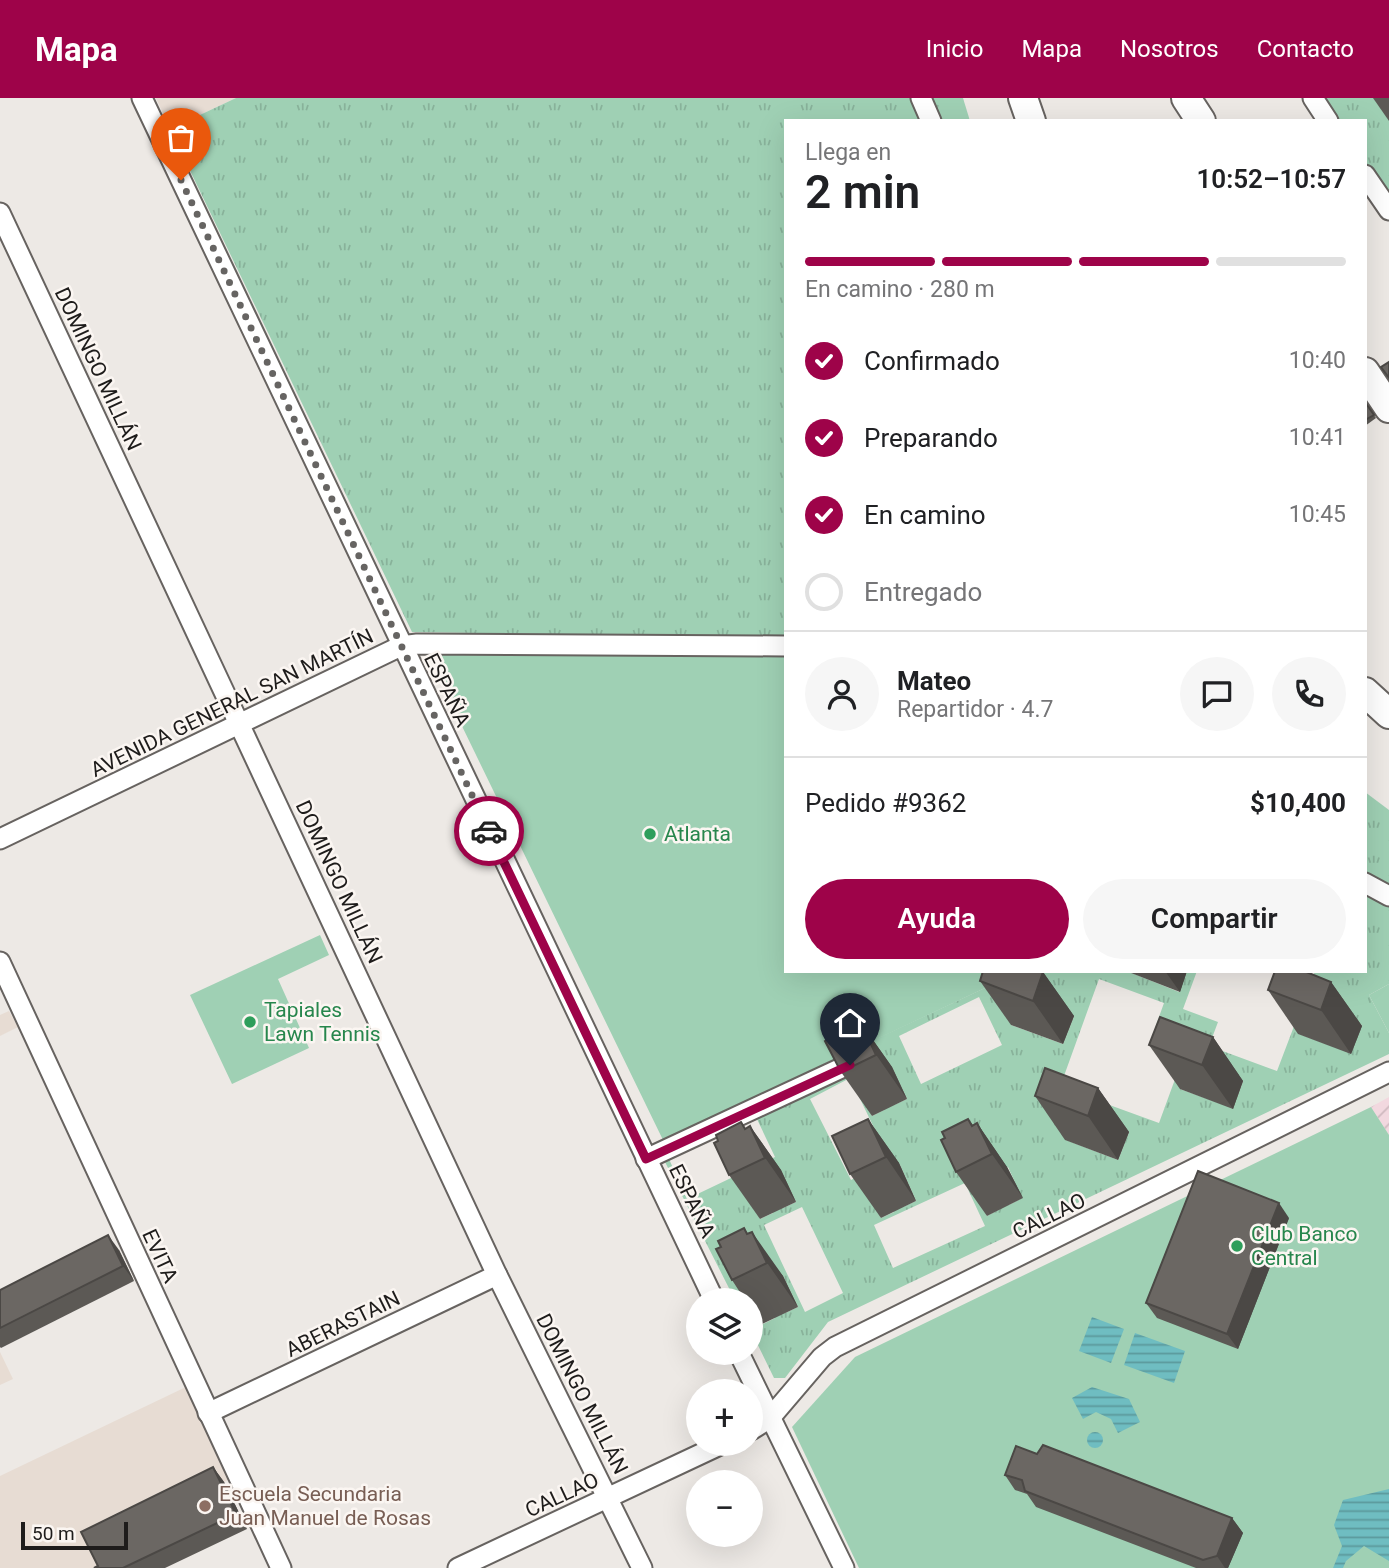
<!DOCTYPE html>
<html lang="es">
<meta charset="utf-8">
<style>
body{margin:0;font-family:Roboto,sans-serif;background:#f6f6f6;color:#202124;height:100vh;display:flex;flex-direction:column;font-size:26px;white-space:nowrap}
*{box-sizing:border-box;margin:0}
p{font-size:23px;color:#757577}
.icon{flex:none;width:38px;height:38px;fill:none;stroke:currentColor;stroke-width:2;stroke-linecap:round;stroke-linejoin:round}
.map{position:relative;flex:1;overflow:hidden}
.sheet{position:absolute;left:784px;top:21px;width:583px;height:854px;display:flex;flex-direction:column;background:#fff;border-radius:0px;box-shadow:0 7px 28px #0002}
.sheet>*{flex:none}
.fabs{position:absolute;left:686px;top:1190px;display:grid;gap:14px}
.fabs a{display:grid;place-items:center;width:77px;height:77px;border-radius:50%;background:#fff;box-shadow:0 7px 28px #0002;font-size:35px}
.scale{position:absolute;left:21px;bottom:18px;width:107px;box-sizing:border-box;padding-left:7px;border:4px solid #1e1c1b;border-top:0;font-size:19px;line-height:24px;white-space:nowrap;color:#1e1c1b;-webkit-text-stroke:5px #fbf6f2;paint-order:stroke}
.pin{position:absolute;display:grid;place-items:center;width:60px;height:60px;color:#fff;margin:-72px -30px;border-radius:50% 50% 50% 0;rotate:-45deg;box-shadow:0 0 7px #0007}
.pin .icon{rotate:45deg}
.courier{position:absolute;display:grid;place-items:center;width:70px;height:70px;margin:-35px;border:5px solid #9e0349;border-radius:50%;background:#fff;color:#222;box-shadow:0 2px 9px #0007}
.overview em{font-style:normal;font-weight:600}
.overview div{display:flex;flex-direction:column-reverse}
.overview{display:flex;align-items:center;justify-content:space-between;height:119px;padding:0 21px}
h1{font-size:46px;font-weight:600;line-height:52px}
.bar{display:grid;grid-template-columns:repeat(4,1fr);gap:10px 7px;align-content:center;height:84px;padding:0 21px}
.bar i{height:9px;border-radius:5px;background:#e0e0e0}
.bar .current{background:#9e0349}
.bar p{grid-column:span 4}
.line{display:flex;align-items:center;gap:18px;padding:0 21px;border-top:2px solid #e0e0e0}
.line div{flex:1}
.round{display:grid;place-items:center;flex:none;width:74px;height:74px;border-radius:37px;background:#f6f6f6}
ol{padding:0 21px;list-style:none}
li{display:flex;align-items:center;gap:21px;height:77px}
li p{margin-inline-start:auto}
li .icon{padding:7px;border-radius:50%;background:#9e0349;color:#fff;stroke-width:4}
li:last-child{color:#757577}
li i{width:38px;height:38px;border:4px solid #e0e0e0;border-radius:50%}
.action{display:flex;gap:14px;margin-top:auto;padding:14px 21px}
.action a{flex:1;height:80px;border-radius:42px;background:#9e0349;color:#fff;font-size:28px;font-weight:600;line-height:80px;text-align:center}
.action a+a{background:#f6f6f6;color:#202124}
header{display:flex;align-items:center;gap:42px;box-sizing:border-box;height:98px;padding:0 35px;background:#9e0349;color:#fff}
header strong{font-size:33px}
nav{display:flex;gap:38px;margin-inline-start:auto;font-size:24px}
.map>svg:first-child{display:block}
.built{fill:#e7dcd3}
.industrial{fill:url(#industrial-furrows)}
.grass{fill:url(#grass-tufts);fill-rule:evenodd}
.pitch{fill:#9fd0b4}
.water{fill:url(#water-rules)}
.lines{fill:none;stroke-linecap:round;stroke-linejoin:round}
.minor-casing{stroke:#676360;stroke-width:23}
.highway-casing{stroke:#676360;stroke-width:32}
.minor{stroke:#fff;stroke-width:19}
.highway{stroke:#fff;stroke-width:28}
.wall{fill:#5c5955}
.shaded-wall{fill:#4b4845}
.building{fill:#6b6763;stroke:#4b4845;stroke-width:2}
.done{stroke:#666462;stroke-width:7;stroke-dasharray:0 12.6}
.route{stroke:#9e0349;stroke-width:9}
.leisure-dot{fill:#2e9e5b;stroke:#fbf6f2;stroke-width:2.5}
.education-dot{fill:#8d6e63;stroke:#fbf6f2;stroke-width:2.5}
.labels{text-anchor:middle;stroke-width:5;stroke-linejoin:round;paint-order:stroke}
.street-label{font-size:21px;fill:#1e1c1b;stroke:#fbf6f2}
.leisure-label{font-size:21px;fill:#27864d;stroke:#fbf6f2;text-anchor:start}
.education-label{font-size:21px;fill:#785e54;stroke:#fbf6f2;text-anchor:start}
</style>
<header>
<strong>Mapa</strong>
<nav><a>Inicio</a><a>Mapa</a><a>Nosotros</a><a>Contacto</a></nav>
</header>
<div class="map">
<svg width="1389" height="1470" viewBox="0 0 1389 1470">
<defs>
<pattern id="industrial-furrows" width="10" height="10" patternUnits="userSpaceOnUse" patternTransform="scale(1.75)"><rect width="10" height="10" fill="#f2d8df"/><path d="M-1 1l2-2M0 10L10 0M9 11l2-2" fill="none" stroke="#cfb9bf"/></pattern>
<pattern id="grass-tufts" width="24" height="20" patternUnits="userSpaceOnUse" patternTransform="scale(1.75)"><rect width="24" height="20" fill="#9fd0b4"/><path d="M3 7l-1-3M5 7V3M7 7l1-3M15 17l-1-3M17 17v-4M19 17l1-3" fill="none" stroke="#88b29a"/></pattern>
<pattern id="water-rules" width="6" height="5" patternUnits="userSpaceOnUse" patternTransform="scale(1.75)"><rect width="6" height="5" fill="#6fbdc1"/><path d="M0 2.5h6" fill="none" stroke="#5b999c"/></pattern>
</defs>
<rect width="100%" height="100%" fill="#ede9e5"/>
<!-- built -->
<g class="built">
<path d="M 156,0 L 236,0 L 170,31 Z"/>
<path d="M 9,913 L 18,929 L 0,938 L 0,917 Z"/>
<path d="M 0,1254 L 13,1281 L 0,1287 Z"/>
<path d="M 188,1288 L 232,1380 L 92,1449 L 102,1470 L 0,1470 L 0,1378 Z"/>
</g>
<!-- industrial -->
<path class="industrial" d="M 1389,999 L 1389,1037 L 1371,1009 Z"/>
<!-- grass -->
<g class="grass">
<path d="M 236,0 L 911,0 L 921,23 L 786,23 L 786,540 L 412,534 L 170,31 Z"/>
<path d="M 930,0 L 963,0 L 970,23 L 940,23 Z"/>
<path d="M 1321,0 L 1389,0 L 1389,99 L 1365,64 L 1365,23 L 1337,23 Z"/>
<path d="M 1365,694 L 1389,712 L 1389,789 L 1365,776 Z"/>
<path d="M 1365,796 L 1389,808 L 1389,886 L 1369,897 L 1389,935 L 1389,956 L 828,1224 L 785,1280 L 774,1280 L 751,1233 L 751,1203 L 763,1226 L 775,1220 L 772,1214 L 781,1209 L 785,1215 L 798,1209 L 783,1178 L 778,1180 L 774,1174 L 766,1178 L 769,1186 L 760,1190 L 756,1183 L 749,1186 L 751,1192 L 747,1195 L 751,1202 L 735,1202 L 664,1062 L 668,1057 L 852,971 L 846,955 L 1021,873 L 1127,873 L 1179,894 L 1187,873 L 1197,873 L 1183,911 L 1218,924 L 1209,948 L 1277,973 L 1315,873 L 1365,873 ZM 1099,881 L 1164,905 L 1155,930 L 1189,943 L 1159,1025 L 1060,989 ZM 979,899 L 1002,947 L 921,986 L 899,938 ZM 1021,899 L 1074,918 L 1063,946 L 1011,927 ZM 1309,908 L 1362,927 L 1351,955 L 1299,936 ZM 1190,963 L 1243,983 L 1233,1010 L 1180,991 ZM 884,966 L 887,972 L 892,970 L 907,1001 L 894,1007 L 891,1001 L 882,1005 L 884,1012 L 872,1018 L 856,987 L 861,984 L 858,978 L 865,974 L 869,982 L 879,978 L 875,970 ZM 850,980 L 890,1063 L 851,1082 L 810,1001 ZM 1076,1014 L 1129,1034 L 1118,1062 L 1066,1042 ZM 756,1019 L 775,1059 L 687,1101 L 669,1061 ZM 899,1065 L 916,1103 L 903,1109 L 900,1103 L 891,1107 L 894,1114 L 881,1120 L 863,1082 L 875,1076 L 879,1084 L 888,1080 L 885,1071 ZM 999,1065 L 1002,1072 L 1008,1069 L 1022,1100 L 1009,1107 L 1006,1100 L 997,1105 L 1000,1111 L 987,1118 L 972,1086 L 976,1084 L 973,1078 L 981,1074 L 985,1082 L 994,1077 L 990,1069 ZM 772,1068 L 775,1075 L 781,1073 L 796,1104 L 783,1110 L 779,1104 L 770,1108 L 773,1115 L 760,1121 L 745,1089 L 749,1087 L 746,1081 L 754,1077 L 758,1085 L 767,1080 L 764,1073 ZM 965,1085 L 985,1128 L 893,1170 L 874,1127 ZM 802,1109 L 843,1195 L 805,1214 L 764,1127 Z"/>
</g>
<!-- pitch -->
<g class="pitch">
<path d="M 426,554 L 786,554 L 786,873 L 1021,873 L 663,1042 Z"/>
<path d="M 320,837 L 329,857 L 278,881 L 309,950 L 232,986 L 190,897 Z"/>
<path d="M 1389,886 L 1389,935 L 1369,897 Z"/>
<path d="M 1371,1009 L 1389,1037 L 1389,1470 L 859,1470 L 792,1329 L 855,1259 Z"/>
</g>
<!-- water -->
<g class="water">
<path d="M 1092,1219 L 1124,1231 L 1111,1265 L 1079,1253 Z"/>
<path d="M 1135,1235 L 1185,1253 L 1174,1285 L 1124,1267 Z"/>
<path d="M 1092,1289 L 1129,1301 L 1140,1324 L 1118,1335 L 1111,1321 L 1096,1314 L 1083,1321 L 1072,1300 Z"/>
<circle cx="1095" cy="1342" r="8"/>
<path d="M 1389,1391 L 1389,1463 L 1364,1448 L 1346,1463 L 1343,1470 L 1333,1470 L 1342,1448 L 1334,1427 L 1343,1402 Z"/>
</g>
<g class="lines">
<!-- minor casing -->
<g class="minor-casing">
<g id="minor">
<path d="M 142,0 L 714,1202"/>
<path d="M 921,0 L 931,23"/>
<path d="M 1313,0 L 1328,23"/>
<path d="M 1365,77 L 1389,112"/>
<path d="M 0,115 L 497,1177 L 642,1470"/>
<path d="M 0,741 L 401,548 L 417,546 L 786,548"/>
<path d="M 1365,785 L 1389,798"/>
<path d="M 0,864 L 281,1470"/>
<path d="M 646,1061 L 850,966"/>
<path d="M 739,1255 L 844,1470"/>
<path d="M 208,1315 L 497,1177"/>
<path d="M 751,1332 L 770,1320 L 822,1259 L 835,1249 L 1389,974"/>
<path d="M 458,1470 L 722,1346"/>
</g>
</g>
<!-- highway casing -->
<g class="highway-casing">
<g id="highway">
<path d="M 1023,0 L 1031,23"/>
<path d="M 1186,0 L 1201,23"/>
<path d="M 1365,274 L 1389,310"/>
<path d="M 1365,594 L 1389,616"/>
</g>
</g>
<!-- minor -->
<use href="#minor" class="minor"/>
<!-- highway -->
<use href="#highway" class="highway"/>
</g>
<!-- wall -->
<g class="wall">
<path d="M 1373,0 L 1389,0 L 1389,23 Z"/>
<path d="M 1365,304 L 1376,320 L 1365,328 Z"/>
<path d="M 1126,873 L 1187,873 L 1180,894 Z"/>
<path d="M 1043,874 L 1074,918 L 1063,946 L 1011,927 L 980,883 Z"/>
<path d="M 1331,884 L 1362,928 L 1351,956 L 1298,936 L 1268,892 Z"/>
<path d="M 861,925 L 892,969 L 907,1001 L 872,1018 L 841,974 L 857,928 Z"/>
<path d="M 1213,939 L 1243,983 L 1233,1011 L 1180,991 L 1149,947 Z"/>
<path d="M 1098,990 L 1129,1034 L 1118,1062 L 1065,1042 L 1035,998 Z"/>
<path d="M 868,1021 L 899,1065 L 916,1103 L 881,1120 L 850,1076 Z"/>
<path d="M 968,1021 L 973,1027 L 977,1025 L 1007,1069 L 1023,1100 L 987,1118 L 956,1074 L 945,1040 Z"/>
<path d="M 750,1028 L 781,1072 L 796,1104 L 760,1121 L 729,1077 Z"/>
<path d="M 1289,1120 L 1238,1251 L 1157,1220 L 1146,1205 Z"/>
<path d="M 748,1136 L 783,1178 L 798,1209 L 762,1226 L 751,1210 L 751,1202 L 745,1202 L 732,1182 Z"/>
<path d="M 119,1152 L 134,1183 L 1,1250 L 0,1249 L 0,1192 Z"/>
<path d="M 1037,1356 L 1232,1420 L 1243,1435 L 1228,1470 L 1196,1470 L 1036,1409 L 1027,1396 L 1015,1392 L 1005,1377 Z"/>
<path d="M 213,1369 L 224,1384 L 247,1431 L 165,1470 L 94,1470 L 98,1468 Z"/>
</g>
<!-- shaded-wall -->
<g class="shaded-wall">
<path d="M 1165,873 L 1187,873 L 1180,894 Z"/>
<path d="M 1043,874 L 1074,918 L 1063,946 L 1033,903 Z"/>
<path d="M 1331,884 L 1362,928 L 1351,956 L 1321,912 Z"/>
<path d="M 853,921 L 874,951 L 861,925 L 892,969 L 907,1001 L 856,928 Z"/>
<path d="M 1213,939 L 1243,983 L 1233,1011 L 1202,967 Z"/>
<path d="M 1098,990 L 1129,1034 L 1118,1062 L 1088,1018 Z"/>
<path d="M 868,1021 L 899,1065 L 916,1103 L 886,1059 Z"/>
<path d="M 968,1021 L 989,1050 L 977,1025 L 1007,1069 L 1023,1100 L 972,1028 Z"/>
<path d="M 741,1024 L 762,1054 L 750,1028 L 781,1072 L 796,1104 L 745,1031 Z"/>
<path d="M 1279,1105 L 1289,1120 L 1238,1251 L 1227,1236 Z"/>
<path d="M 744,1130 L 764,1159 L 752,1134 L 783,1178 L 798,1209 L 747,1136 Z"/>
<path d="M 108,1137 L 119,1152 L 134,1183 L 123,1168 Z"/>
<path d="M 213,1369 L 224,1384 L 247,1431 L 236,1416 Z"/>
<path d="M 1232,1420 L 1243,1435 L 1228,1470 L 1225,1470 L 1217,1458 Z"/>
</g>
<!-- building -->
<g class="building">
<path d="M 1389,264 L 1389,280 L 1381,269 Z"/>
<path d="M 1365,304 L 1374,317 L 1365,322 Z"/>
<path d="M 983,873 L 1040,873 L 1043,874 L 1033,903 L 980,883 Z"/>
<path d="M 1275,873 L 1304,873 L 1331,884 L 1321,912 L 1268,892 Z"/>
<path d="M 1160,919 L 1213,939 L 1202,967 L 1149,947 Z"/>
<path d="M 853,921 L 856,928 L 861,925 L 876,957 L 841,974 L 825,943 L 830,940 L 827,934 Z"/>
<path d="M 1045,970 L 1098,990 L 1088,1018 L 1035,998 Z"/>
<path d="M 868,1021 L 886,1059 L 850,1076 L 832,1038 Z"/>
<path d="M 968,1021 L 972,1028 L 977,1025 L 992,1056 L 956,1074 L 941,1042 L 945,1040 L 942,1034 Z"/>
<path d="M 741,1024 L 745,1031 L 750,1028 L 765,1060 L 729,1077 L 714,1045 L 718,1043 L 716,1037 Z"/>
<path d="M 1198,1073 L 1279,1105 L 1227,1236 L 1146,1205 Z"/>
<path d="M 744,1130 L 747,1136 L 752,1134 L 767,1165 L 732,1182 L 716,1151 L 721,1149 L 718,1143 Z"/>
<path d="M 108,1137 L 123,1168 L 0,1230 L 0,1192 Z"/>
<path d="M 1043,1347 L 1232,1420 L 1217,1458 L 1203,1462 L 1025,1393 L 1022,1382 L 1005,1377 L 1016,1348 L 1037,1356 Z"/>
<path d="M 213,1369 L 236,1416 L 123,1470 L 94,1470 L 98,1468 L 81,1434 Z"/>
</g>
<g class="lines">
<!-- done -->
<path class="done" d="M 181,82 L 489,733"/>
<!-- route -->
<path class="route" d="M 489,733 L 646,1061 L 850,967"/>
</g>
<!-- markers -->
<g class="leisure-dot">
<circle cx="650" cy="736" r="7"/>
<circle cx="250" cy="924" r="7"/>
<circle cx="1237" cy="1148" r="7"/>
</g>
<circle class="education-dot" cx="205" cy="1408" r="7"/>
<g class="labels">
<!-- street labels -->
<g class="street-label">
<text transform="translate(98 271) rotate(65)" y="7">DOMINGO MILLÁN</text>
<text transform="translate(447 592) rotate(64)" y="7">ESPAÑA</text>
<text transform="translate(232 605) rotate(-26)" y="7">AVENIDA GENERAL SAN MARTÍN</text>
<text transform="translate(339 784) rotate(65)" y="7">DOMINGO MILLÁN</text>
<text transform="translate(692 1103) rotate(64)" y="7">ESPAÑA</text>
<text transform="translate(1049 1118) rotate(-26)" y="7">CALLAO</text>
<text transform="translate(160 1158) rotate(65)" y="7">EVITA</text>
<text transform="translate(343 1226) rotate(-26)" y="7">ABERASTAIN</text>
<text transform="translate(582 1296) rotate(63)" y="7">DOMINGO MILLÁN</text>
<text transform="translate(562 1397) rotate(-25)" y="7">CALLAO</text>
</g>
<!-- leisure labels -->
<g class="leisure-label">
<text x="664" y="743">Atlanta</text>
<text x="264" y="919">Tapiales<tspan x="264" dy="24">Lawn Tennis</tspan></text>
<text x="1251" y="1143">Club Banco<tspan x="1251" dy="24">Central</tspan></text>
</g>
<!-- education labels -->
<g class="education-label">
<text x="219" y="1403">Escuela Secundaria<tspan x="219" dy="24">Juan Manuel de Rosas</tspan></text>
</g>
</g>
</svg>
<div class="fabs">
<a><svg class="icon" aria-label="layers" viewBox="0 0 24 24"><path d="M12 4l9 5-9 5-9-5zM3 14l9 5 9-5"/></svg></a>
<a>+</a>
<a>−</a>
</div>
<div class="scale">50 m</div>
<div class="pin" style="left:181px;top:82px;background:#ea580c"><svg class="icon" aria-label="bag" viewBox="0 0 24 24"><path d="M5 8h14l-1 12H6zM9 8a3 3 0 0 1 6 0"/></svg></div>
<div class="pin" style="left:850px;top:967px;background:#1f2937"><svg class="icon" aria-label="home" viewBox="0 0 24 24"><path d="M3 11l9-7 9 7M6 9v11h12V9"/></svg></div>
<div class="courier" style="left:489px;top:733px"><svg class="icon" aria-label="car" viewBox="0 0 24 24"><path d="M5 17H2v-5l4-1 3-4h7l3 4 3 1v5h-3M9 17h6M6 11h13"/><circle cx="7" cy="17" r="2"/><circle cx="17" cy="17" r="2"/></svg></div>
<section class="sheet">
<div class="overview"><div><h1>2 min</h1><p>Llega en</p></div><em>10:52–10:57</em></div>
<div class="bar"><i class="current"></i><i class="current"></i><i class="current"></i><i></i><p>En camino · 280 m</p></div>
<ol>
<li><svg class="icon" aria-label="check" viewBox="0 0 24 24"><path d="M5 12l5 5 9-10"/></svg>Confirmado<p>10:40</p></li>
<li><svg class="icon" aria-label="check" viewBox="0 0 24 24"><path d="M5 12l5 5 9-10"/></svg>Preparando<p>10:41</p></li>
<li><svg class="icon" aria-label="check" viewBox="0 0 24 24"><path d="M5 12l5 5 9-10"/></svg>En camino<p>10:45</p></li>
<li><i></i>Entregado</li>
</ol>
<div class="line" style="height:126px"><a class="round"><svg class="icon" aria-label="person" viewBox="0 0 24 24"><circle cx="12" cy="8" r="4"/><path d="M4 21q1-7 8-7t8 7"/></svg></a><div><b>Mateo</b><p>Repartidor · 4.7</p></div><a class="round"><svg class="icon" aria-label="chat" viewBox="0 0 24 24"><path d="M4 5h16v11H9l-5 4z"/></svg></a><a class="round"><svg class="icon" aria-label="phone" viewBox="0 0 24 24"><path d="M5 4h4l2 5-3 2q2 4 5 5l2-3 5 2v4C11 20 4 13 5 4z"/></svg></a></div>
<div class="line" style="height:91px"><div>Pedido #9362</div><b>$10,400</b></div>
<div class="action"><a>Ayuda</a><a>Compartir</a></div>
</section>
</div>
